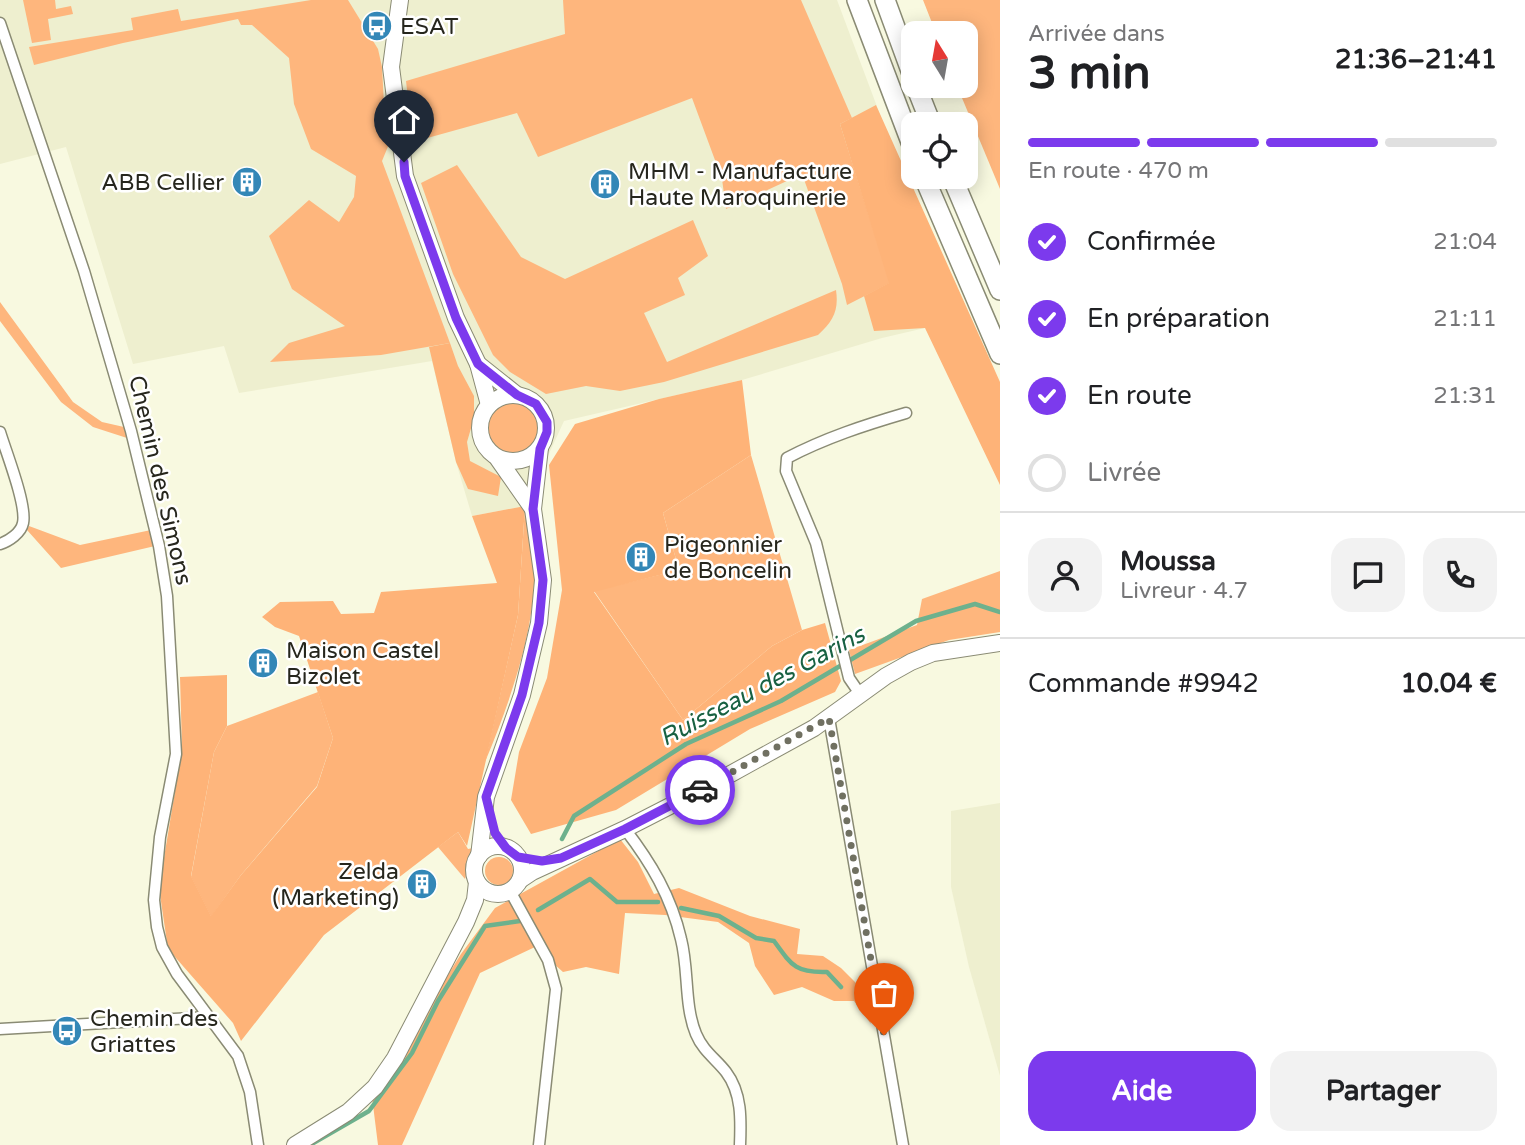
<!DOCTYPE html>
<html lang="fr">
<meta charset="utf-8">
<style>
body{margin:0;font-family:"Varela Round",sans-serif;background:#f2f2f2;color:#202124;height:100vh;display:flex;flex-direction:column;font-size:26px;white-space:nowrap}
*{box-sizing:border-box;margin:0}
p{font-size:23px;color:#757577}
.icon{flex:none;width:38px;height:38px;fill:none;stroke:currentColor;stroke-width:2;stroke-linecap:round;stroke-linejoin:round}
.map{position:relative;flex:1;overflow:hidden}
.side{display:flex;flex-direction:column;background:#fff;width:525px}
.side>*{flex:none}
.needle{width:46px;rotate:349deg}
.tools{position:absolute;left:901px;top:21px;display:grid;gap:14px}
.tools a{display:grid;place-items:center;width:77px;height:77px;border-radius:14px;background:#fff;box-shadow:0 4px 18px #0003;font-size:35px}
.pin{position:absolute;display:grid;place-items:center;width:60px;height:60px;color:#fff;margin:-72px -30px;border-radius:50% 50% 50% 0;rotate:-45deg;box-shadow:0 0 7px #0007}
.pin .icon{rotate:45deg}
.courier{position:absolute;display:grid;place-items:center;width:70px;height:70px;margin:-35px;border:5px solid #7c3aed;border-radius:50%;background:#fff;color:#222;box-shadow:0 2px 9px #0007}
.overview em{font-style:normal;font-weight:700}
.overview div{display:flex;flex-direction:column-reverse}
.overview{display:flex;align-items:center;justify-content:space-between;height:119px;padding:0 28px}
h1{font-size:46px;font-weight:700;line-height:52px}
.bar{display:grid;grid-template-columns:repeat(4,1fr);gap:10px 7px;align-content:center;height:84px;padding:0 28px}
.bar i{height:9px;border-radius:5px;background:#e0e0e0}
.bar .current{background:#7c3aed}
.bar p{grid-column:span 4}
.line{display:flex;align-items:center;gap:18px;padding:0 28px;border-top:2px solid #e0e0e0}
.line div{flex:1}
.round{display:grid;place-items:center;flex:none;width:74px;height:74px;border-radius:21px;background:#f2f2f2}
ol{padding:0 28px;list-style:none}
li{display:flex;align-items:center;gap:21px;height:77px}
li p{margin-inline-start:auto}
li .icon{padding:7px;border-radius:50%;background:#7c3aed;color:#fff;stroke-width:4}
li:last-child{color:#757577}
li i{width:38px;height:38px;border:4px solid #e0e0e0;border-radius:50%}
.primary-button{display:flex;gap:14px;margin-top:auto;padding:14px 28px}
.primary-button a{flex:1;height:80px;border-radius:21px;background:#7c3aed;color:#fff;font-size:28px;font-weight:700;line-height:80px;text-align:center}
.primary-button a+a{background:#f2f2f2;color:#202124}
main{display:flex;flex:1;min-height:0}
.map>svg:first-child{display:block}
.built{fill:#eeefcf}
.green{fill:#feb67d}
.forest{fill:#feb378}
.lines{fill:none;stroke-linecap:round;stroke-linejoin:round}
.stream{stroke:#6db18d;stroke-width:4.5}
.street-casing{stroke:#8a8b74;stroke-width:13}
.secondary-casing{stroke:#8a8b74;stroke-width:18}
.highway-casing{stroke:#8a8b74;stroke-width:22}
.street{stroke:#fff;stroke-width:10}
.secondary{stroke:#fff;stroke-width:16}
.highway{stroke:#fff;stroke-width:19}
.done{stroke:#707061;stroke-width:7;stroke-dasharray:0 12.6}
.route{stroke:#7c3aed;stroke-width:9}
.labels{text-anchor:middle;stroke-width:5;stroke-linejoin:round;paint-order:stroke}
.poi-label{font-size:23px;fill:#26261d;stroke:#fff;text-anchor:start}
.street-label{font-size:23px;fill:#26261d;stroke:#fff}
.water-label{font-size:24px;font-style:italic;fill:#186142;stroke:#fff}
</style>
<main>
<div class="map">
<svg width="1000" height="1145" viewBox="0 0 1000 1145">
<rect width="100%" height="100%" fill="#f8f9e0"/>
<!-- built -->
<g class="built">
<path d="M 0,0 L 837,0 L 950,301 L 925,328 L 882,338 L 742,380 L 564,421 L 525,506 L 472,516 L 456,462 L 432,361 L 239,393 L 224,346 L 133,364 L 66,147 L 0,164 Z"/>
<path d="M 1000,803 L 1000,1076 L 969,967 L 951,887 L 951,811 Z"/>
</g>
<!-- green -->
<g class="green">
<path d="M 23,0 L 55,0 L 56,9 L 71,6 L 73,14 L 48,19 L 51,40 L 32,43 Z"/>
<path d="M 311,0 L 348,0 L 378,49 L 382,67 L 385,124 L 389,144 L 382,161 L 450,343 L 381,355 L 270,362 L 289,343 L 345,326 L 292,289 L 269,236 L 309,200 L 339,222 L 354,197 L 356,176 L 311,149 L 294,104 L 289,58 L 252,25 L 241,25 L 238,19 L 123,43 L 34,65 L 29,47 L 133,30 L 131,18 L 178,9 L 181,21 Z"/>
<path d="M 563,0 L 801,0 L 852,118 L 840,124 L 890,283 L 847,305 L 842,284 L 802,174 L 726,209 L 722,179 L 692,98 L 538,157 L 517,113 L 413,142 L 406,81 L 565,34 Z"/>
<path d="M 923,0 L 1000,0 L 1000,189 L 957,86 L 966,86 L 966,33 L 936,33 Z"/>
<path d="M 457,165 L 521,257 L 565,279 L 693,220 L 708,256 L 678,278 L 685,295 L 644,313 L 667,362 L 836,290 C 839,311 833,321 818,335 L 664,382 L 620,391 L 586,386 L 546,394 L 510,372 L 493,355 L 453,274 L 421,183 Z"/>
<path d="M 0,302 L 73,402 L 102,422 L 124,427 L 127,438 L 93,427 L 61,402 L 0,321 Z"/>
<circle cx="513" cy="429" r="26"/>
<path d="M 751,455 L 802,630 L 772,646 L 683,720 L 594,591 L 679,570 L 663,513 Z"/>
<path d="M 525,506 C 528,525 533,545 534,565 C 537,627 509,705 485,762 L 518,615 Z"/>
<path d="M 29,526 L 80,545 L 151,530 L 155,546 L 61,568 L 27,530 Z"/>
<path d="M 1000,571 L 1000,632 L 949,640 L 855,674 L 849,650 L 917,625 L 922,599 Z"/>
<path d="M 318,692 L 333,738 L 317,786 L 241,875 L 211,917 L 191,877 L 214,752 L 227,726 Z"/>
<path d="M 458,832 L 468,849 L 473,848 L 465,879 L 438,847 Z"/>
<circle cx="499" cy="871" r="14"/>
</g>
<!-- forest -->
<g class="forest">
<path d="M 876,105 L 1000,382 L 1000,485 L 925,328 L 874,331 L 864,296 L 889,283 L 840,124 Z"/>
<path d="M 450,343 L 458,366 L 474,396 L 474,418 L 467,442 L 470,461 L 501,477 L 498,496 L 468,489 L 456,462 L 429,347 Z"/>
<path d="M 742,380 L 751,455 L 663,513 L 679,570 L 594,592 L 683,720 L 772,646 L 802,630 L 825,623 L 841,681 L 835,692 L 750,729 L 616,810 L 531,834 L 511,800 L 519,752 L 547,678 L 562,590 L 549,465 L 575,424 L 659,399 Z"/>
<path d="M 525,506 L 518,615 L 467,846 L 458,832 L 324,935 L 241,1041 L 233,1023 L 168,949 L 159,888 L 182,749 L 180,677 L 227,675 L 227,726 L 214,752 L 191,876 L 211,916 L 241,875 L 317,787 L 333,738 L 299,636 L 275,627 L 262,617 L 280,602 L 333,601 L 341,614 L 374,613 L 381,592 L 497,583 L 472,516 Z"/>
<path d="M 620,839 L 638,862 L 654,894 L 679,888 L 750,916 L 800,929 L 797,954 L 823,956 L 841,968 L 861,988 L 871,1024 L 854,1001 L 834,1001 L 802,987 L 774,995 L 755,966 L 749,943 L 718,922 L 665,915 L 625,913 L 619,974 L 586,967 L 563,972 L 535,947 L 480,973 L 402,1145 L 378,1145 L 372,1097 L 461,954 L 495,908 Z"/>
</g>
<g class="lines">
<!-- stream -->
<g class="stream">
<path d="M 562,839 L 574,816 L 686,744 L 781,701 L 916,621 L 975,604 L 1000,612"/>
<path d="M 681,908 L 719,916 L 756,938 L 774,941 C 792,966 796,973 827,972 L 841,987"/>
<path d="M 538,910 L 590,879 L 617,902 L 658,902"/>
<path d="M 310,1145 L 369,1111 L 412,1053 L 438,1001 L 485,926 L 520,921"/>
</g>
<!-- street casing -->
<g class="street-casing">
<g id="street">
<path d="M 0,23 L 84,271 L 131,431 L 159,546 L 167,596 L 176,754 L 160,837 L 154,900 L 157,927 L 162,947 L 177,974 L 238,1056 L 250,1092 L 258,1145"/>
<path d="M 0,432 C 6,452 27,505 23,523 C 21,533 9,541 0,544"/>
<path d="M 860,694 L 849,678 L 816,543 L 786,471 L 787,458 C 825,438 865,425 906,413"/>
<path d="M 829,718 L 903,1145"/>
<path d="M 625,829 C 651,863 671,896 681,939 C 689,970 684,1005 696,1034 C 703,1051 716,1059 726,1072 C 742,1093 741,1120 740,1145"/>
<path d="M 510,891 L 548,960 L 556,989 L 539,1145"/>
<path d="M 0,1029 L 209,1017"/>
</g>
</g>
<!-- secondary casing -->
<g class="secondary-casing">
<g id="secondary">
<path d="M 400,0 L 391,67 L 405,176 L 456,318 L 478,364 L 517,395"/>
<path d="M 478,364 L 489,405"/>
<circle cx="513" cy="428" r="33"/>
<path d="M 498,459 L 533,509"/>
<circle cx="498" cy="870" r="24"/>
<path d="M 479,856 L 486,797 L 522,695 L 539,623 L 543,580 L 533,509 L 540,448"/>
<path d="M 520,880 L 532,872 L 625,829 L 707,787 L 814,728 L 886,676 L 911,662 L 933,653 L 1000,643"/>
<path d="M 295,1145 L 348,1112 L 375,1087 L 395,1058 L 466,922 L 475,900 L 477,882"/>
</g>
</g>
<!-- highway casing -->
<g class="highway-casing">
<g id="highway">
<path d="M 857,0 L 914,150"/>
<path d="M 885,0 L 914,79"/>
<path d="M 916,86 L 931,124"/>
<path d="M 924,177 L 1000,354"/>
<path d="M 952,177 L 1000,290"/>
</g>
</g>
<!-- street -->
<use href="#street" class="street"/>
<!-- secondary -->
<use href="#secondary" class="secondary"/>
<!-- highway -->
<use href="#highway" class="highway"/>
</g>
<g class="lines">
<!-- done -->
<path class="done" d="M 700,790 L 829,718 L 884,1035"/>
<!-- route -->
<path class="route" d="M 404,162 L 405,176 L 456,318 L 478,364 L 517,395 L 536,404 L 547,422 L 547,432 L 540,449 L 533,509 L 543,580 L 539,623 L 522,695 L 486,797 L 495,833 L 506,848 L 518,857 L 542,861 L 561,858 L 625,829 L 700,790"/>
</g>
<!-- icons -->
<defs>
<g id="bus-disc" transform="scale(1.575)"><circle r="9.5" fill="#3387b7" stroke="#fff"/><path d="M-5-6H5V4H4V6H2V4H-2V6H-4V4H-5ZM-3.5-4V0h7V-4ZM-3.5 1.2v1.5H-2V1.2ZM2 1.2v1.5H3.5V1.2Z" fill="#fff"/></g>
<g id="building-disc" transform="scale(1.575)"><circle r="9.5" fill="#3387b7" stroke="#fff"/><path d="M-4-6H4V6H1V3H-1V6H-4ZM-2.5-4.3h1.7v1.8h-1.7ZM.8-4.3h1.7v1.8H.8ZM-2.5-1h1.7V.8h-1.7ZM.8-1h1.7V.8H.8Z" fill="#fff"/></g>
</defs>
<g fill-rule="evenodd">
<use href="#bus-disc" x="377" y="26"/>
<use href="#building-disc" x="247" y="182"/>
<use href="#building-disc" x="605" y="184"/>
<use href="#building-disc" x="641" y="557"/>
<use href="#building-disc" x="263" y="663"/>
<use href="#building-disc" x="422" y="884"/>
<use href="#bus-disc" x="67" y="1031"/>
</g>
<g class="labels">
<!-- poi labels -->
<g class="poi-label">
<text x="400" y="34">ESAT</text>
<text x="628" y="179">MHM - Manufacture<tspan x="628" dy="26">Haute Maroquinerie</tspan></text>
<text x="224" y="190" text-anchor="end">ABB Cellier</text>
<text x="664" y="552">Pigeonnier<tspan x="664" dy="26">de Boncelin</tspan></text>
<text x="286" y="658">Maison Castel<tspan x="286" dy="26">Bizolet</tspan></text>
<text x="399" y="879" text-anchor="end">Zelda<tspan x="399" dy="26">(Marketing)</tspan></text>
<text x="90" y="1026">Chemin des<tspan x="90" dy="26">Griattes</tspan></text>
</g>
<!-- street labels -->
<g class="street-label">
<text transform="translate(161 480) rotate(77)" y="8">Chemin des Simons</text>
</g>
<!-- water labels -->
<g class="water-label">
<text transform="translate(762 686) rotate(-28)" y="8">Ruisseau des Garins</text>
</g>
</g>
</svg>
<div class="tools">
<a><svg class="needle" viewBox="-14 -14 28 28"><path d="M0-13l5 13h-10z" fill="#e53935"/><path d="M0 13l5-13h-10z" fill="#757577"/></svg></a>
<a><svg class="icon" aria-label="locate" viewBox="0 0 24 24"><circle cx="12" cy="12" r="6"/><path d="M12 2v4M12 18v4M2 12h4M18 12h4"/></svg></a>
</div>
<div class="pin" style="left:884px;top:1035px;background:#ea580c"><svg class="icon" aria-label="bag" viewBox="0 0 24 24"><path d="M5 8h14l-1 12H6zM9 8a3 3 0 0 1 6 0"/></svg></div>
<div class="pin" style="left:404px;top:162px;background:#1f2937"><svg class="icon" aria-label="home" viewBox="0 0 24 24"><path d="M3 11l9-7 9 7M6 9v11h12V9"/></svg></div>
<div class="courier" style="left:700px;top:790px"><svg class="icon" aria-label="car" viewBox="0 0 24 24"><path d="M5 17H2v-5l4-1 3-4h7l3 4 3 1v5h-3M9 17h6M6 11h13"/><circle cx="7" cy="17" r="2"/><circle cx="17" cy="17" r="2"/></svg></div>
</div>
<section class="side">
<div class="overview"><div><h1>3 min</h1><p>Arrivée dans</p></div><em>21:36–21:41</em></div>
<div class="bar"><i class="current"></i><i class="current"></i><i class="current"></i><i></i><p>En route · 470 m</p></div>
<ol>
<li><svg class="icon" aria-label="check" viewBox="0 0 24 24"><path d="M5 12l5 5 9-10"/></svg>Confirmée<p>21:04</p></li>
<li><svg class="icon" aria-label="check" viewBox="0 0 24 24"><path d="M5 12l5 5 9-10"/></svg>En préparation<p>21:11</p></li>
<li><svg class="icon" aria-label="check" viewBox="0 0 24 24"><path d="M5 12l5 5 9-10"/></svg>En route<p>21:31</p></li>
<li><i></i>Livrée</li>
</ol>
<div class="line" style="height:126px"><a class="round"><svg class="icon" aria-label="person" viewBox="0 0 24 24"><circle cx="12" cy="8" r="4"/><path d="M4 21q1-7 8-7t8 7"/></svg></a><div><b>Moussa</b><p>Livreur · 4.7</p></div><a class="round"><svg class="icon" aria-label="chat" viewBox="0 0 24 24"><path d="M4 5h16v11H9l-5 4z"/></svg></a><a class="round"><svg class="icon" aria-label="phone" viewBox="0 0 24 24"><path d="M5 4h4l2 5-3 2q2 4 5 5l2-3 5 2v4C11 20 4 13 5 4z"/></svg></a></div>
<div class="line" style="height:91px"><div>Commande #9942</div><b>10.04 €</b></div>
<div class="primary-button"><a>Aide</a><a>Partager</a></div>
</section>
</main>
